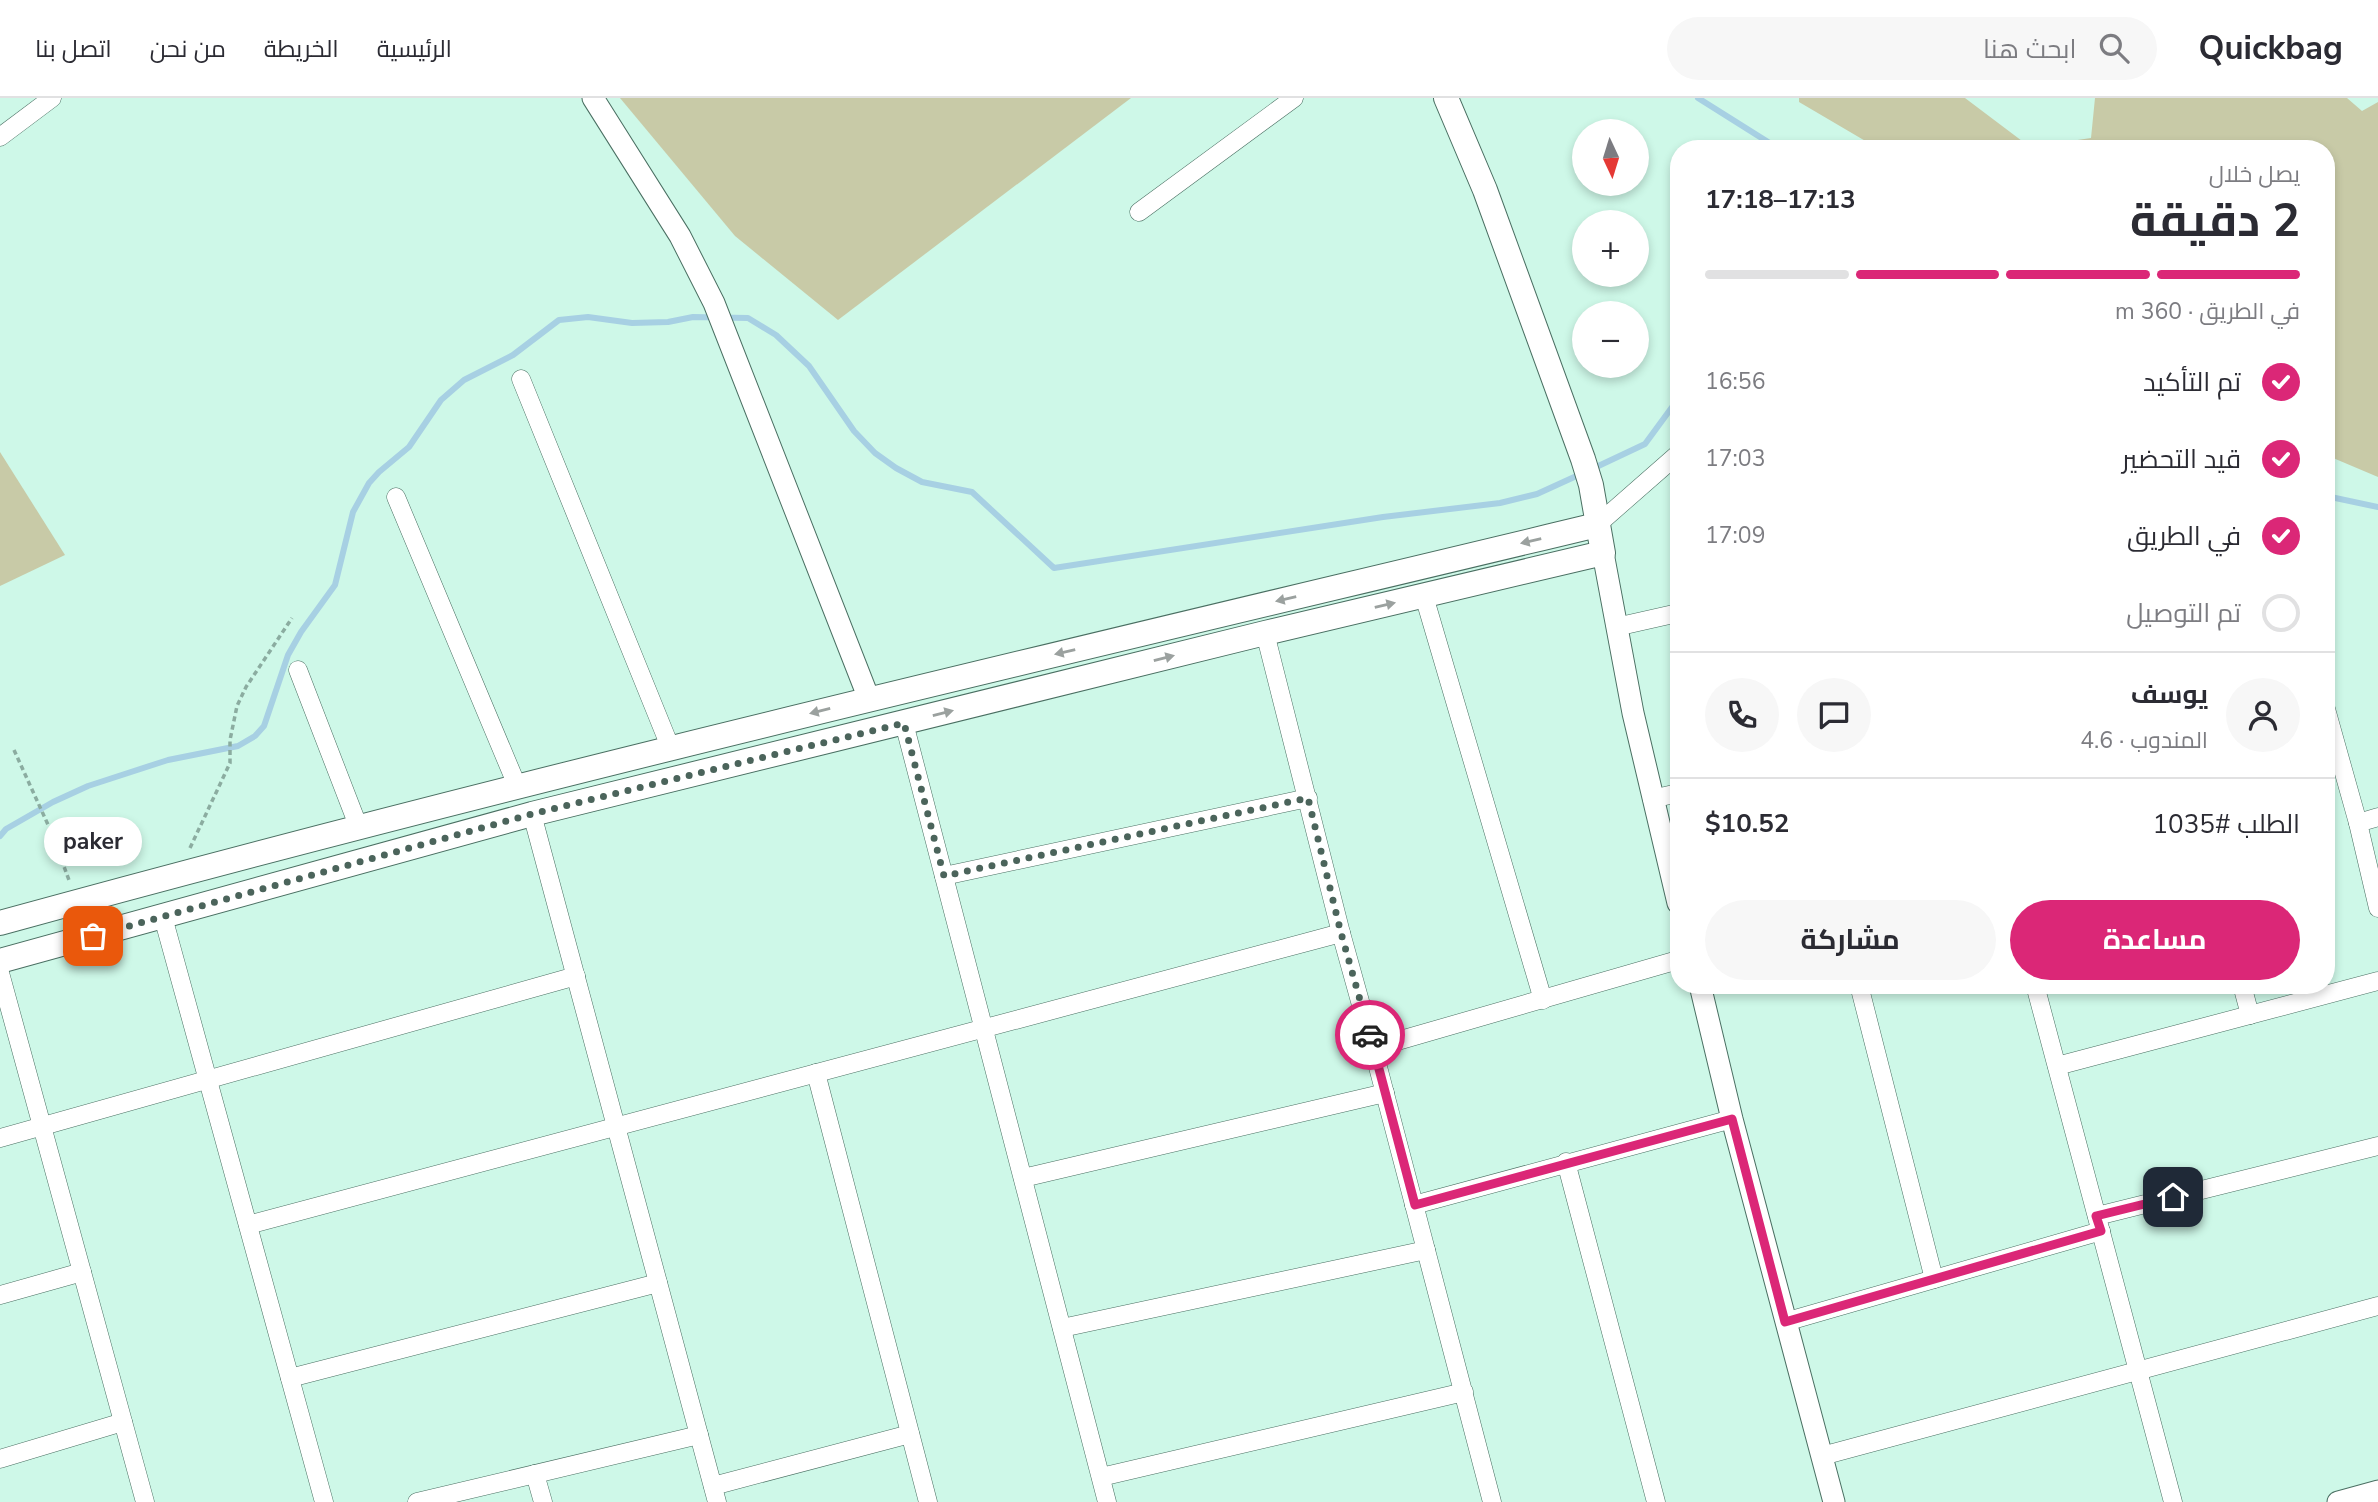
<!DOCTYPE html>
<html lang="ar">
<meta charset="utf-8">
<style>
body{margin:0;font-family:"Nunito Sans",Cairo,sans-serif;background:#f7f7f7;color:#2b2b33;direction:rtl;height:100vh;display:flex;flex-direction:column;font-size:26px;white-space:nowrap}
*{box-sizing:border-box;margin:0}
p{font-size:23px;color:#7c7c81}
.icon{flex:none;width:38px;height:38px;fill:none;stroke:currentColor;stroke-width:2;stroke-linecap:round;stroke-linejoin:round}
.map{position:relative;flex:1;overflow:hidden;direction:ltr}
.details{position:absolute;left:1670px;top:42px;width:665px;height:854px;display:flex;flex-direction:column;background:#fff;border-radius:28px;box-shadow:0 4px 10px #0003;direction:rtl}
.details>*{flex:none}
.needle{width:46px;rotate:176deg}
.controls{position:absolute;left:1572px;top:21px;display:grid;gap:14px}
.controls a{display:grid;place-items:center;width:77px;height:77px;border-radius:50%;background:#fff;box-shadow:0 4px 10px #0003;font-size:35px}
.pin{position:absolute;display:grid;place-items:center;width:60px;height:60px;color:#fff;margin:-30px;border-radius:14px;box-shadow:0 4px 10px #0006}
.courier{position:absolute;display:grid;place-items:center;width:70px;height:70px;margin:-35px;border:5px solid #db2777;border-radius:50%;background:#fff;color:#222;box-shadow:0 2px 9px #0007}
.bubble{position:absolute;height:49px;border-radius:24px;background:#fff;box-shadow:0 4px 10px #0003;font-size:23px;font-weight:700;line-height:49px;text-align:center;direction:rtl}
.overview em{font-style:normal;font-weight:700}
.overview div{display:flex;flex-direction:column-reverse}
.overview{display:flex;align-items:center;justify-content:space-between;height:119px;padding:0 35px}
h1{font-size:46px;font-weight:700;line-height:52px}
.bar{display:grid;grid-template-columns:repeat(4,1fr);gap:10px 7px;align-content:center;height:84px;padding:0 35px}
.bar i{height:9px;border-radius:5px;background:#e1e1e2}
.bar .selected{background:#db2777}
.bar p{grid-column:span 4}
.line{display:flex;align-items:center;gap:18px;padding:0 35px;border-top:2px solid #e1e1e2}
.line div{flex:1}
.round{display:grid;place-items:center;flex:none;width:74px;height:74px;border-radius:37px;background:#f7f7f7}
ol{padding:0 35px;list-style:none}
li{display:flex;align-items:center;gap:21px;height:77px}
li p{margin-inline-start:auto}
li .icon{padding:7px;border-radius:50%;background:#db2777;color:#fff;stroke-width:4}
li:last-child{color:#7c7c81}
li i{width:38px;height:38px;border:4px solid #e1e1e2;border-radius:50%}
.action{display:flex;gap:14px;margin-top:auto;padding:14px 35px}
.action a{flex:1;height:80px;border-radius:42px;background:#db2777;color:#fff;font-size:28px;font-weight:700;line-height:80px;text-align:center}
.action a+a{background:#f7f7f7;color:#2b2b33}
header{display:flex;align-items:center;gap:42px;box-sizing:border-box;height:98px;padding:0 35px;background:#fff;border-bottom:2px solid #e1e1e2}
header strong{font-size:33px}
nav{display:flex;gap:38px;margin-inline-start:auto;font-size:24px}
.search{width:490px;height:63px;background:#f7f7f7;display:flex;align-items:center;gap:18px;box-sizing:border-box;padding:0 24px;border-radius:38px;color:#7c7c81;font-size:26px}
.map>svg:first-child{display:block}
.green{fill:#c8caa7}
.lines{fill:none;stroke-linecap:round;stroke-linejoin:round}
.stream{stroke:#a7d0e3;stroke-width:6}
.minor-casing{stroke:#4a6f62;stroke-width:19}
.tertiary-casing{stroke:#4a6f62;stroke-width:23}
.secondary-casing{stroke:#4a6f62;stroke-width:26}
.path{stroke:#8baca0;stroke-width:3.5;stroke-dasharray:5 3.5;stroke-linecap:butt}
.minor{stroke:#fff;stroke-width:18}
.tertiary{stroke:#fff;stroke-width:21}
.secondary{stroke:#fff;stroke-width:24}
.oneway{fill:#9ba19f}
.done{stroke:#4b645b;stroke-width:7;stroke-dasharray:0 12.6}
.route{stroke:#db2777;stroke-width:9}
</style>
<header>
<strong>Quickbag</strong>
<div class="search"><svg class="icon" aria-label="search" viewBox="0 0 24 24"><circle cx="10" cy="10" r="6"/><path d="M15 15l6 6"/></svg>ابحث هنا</div>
<nav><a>الرئيسية</a><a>الخريطة</a><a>من نحن</a><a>اتصل بنا</a></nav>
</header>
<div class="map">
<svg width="2378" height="1404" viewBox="0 0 2378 1404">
<rect width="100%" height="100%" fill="#cef8e8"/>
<!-- green -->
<g class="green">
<path d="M 620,0 L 1131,0 L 838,222 L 735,138 Z"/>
<path d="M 1799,0 L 1965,0 L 2030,49 L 2091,40 L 2095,0 L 2347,0 L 2362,13 L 2378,4 L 2378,379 L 2326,357 L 2326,51 L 1879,51 L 1799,4 Z"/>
<path d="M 0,354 L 65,457 L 0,488 Z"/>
</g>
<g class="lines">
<!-- stream -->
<g class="stream">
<path d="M 1698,0 L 1779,51"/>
<path d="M 1592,371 L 1645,346 L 1678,301"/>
<path d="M 2326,398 L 2378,409"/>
<path d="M 0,738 L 6,731 L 53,704 L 88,688 L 168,662 L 238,648 L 255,638 L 264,628 L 288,557 L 301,534 L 335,487 L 353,414 L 369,385 L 379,374 L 409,349 L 441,302 L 464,282 L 513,257 L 559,222 L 588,219 L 632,225 L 668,224 L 693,219 L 748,220 L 776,237 L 809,268 L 854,333 L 875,355 L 896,370 L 922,384 L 972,394 L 1054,470 L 1383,419 L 1500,405 L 1537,396 L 1583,375"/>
</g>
<!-- minor casing -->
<g class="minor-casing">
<g id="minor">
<path d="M 0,39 L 52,0"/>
<path d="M 1139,114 L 1294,0"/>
<path d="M 521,281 L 671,651"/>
<path d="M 396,399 L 518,690"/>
<path d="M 1597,427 L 1678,356"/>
<path d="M 1424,498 L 1543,902"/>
<path d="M 1616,529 L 1678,515"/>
<path d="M 1265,535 L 1341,835 L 1373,950 L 1492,1404"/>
<path d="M 298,572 L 359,730"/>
<path d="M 2326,611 L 2358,725 L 2378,810"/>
<path d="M 904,625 L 1107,1404"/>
<path d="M 1652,701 L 1678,695"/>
<path d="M 532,716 L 717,1404"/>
<path d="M 2358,725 L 2378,719"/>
<path d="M 944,778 L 1308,700"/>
<path d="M 163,819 L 324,1404"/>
<path d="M 0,875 L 145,1404"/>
<path d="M 1859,887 L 1934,1181"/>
<path d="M 2035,887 L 2173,1404"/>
<path d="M 2242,887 L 2250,917"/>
<path d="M 1373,950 L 1678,862"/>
<path d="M 2057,968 L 2378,883"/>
<path d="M 816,975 L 928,1404"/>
<path d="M 0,1040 L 576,878"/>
<path d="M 1566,1064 L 1656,1404"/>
<path d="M 1023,1080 L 1385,995"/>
<path d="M 1414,1107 L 1732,1021"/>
<path d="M 2097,1118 L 2378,1048"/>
<path d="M 248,1127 L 1341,835"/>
<path d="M 0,1197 L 82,1174"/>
<path d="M 1785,1224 L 2101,1133"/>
<path d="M 1062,1230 L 1426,1152"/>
<path d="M 290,1280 L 658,1185"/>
<path d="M 1822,1358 L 2378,1208"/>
<path d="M 0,1361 L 123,1324"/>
<path d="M 535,1376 L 543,1404"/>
<path d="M 1101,1379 L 1464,1294"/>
<path d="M 713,1388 L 910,1336"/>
<path d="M 417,1404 L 699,1337"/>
</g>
</g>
<!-- tertiary casing -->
<g class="tertiary-casing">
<g id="tertiary">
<path d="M 593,0 L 680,138 L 714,205 L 869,601"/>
<path d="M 1603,455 L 1633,615 L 1678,805"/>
<path d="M 1700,887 L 1732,1021 L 1834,1404"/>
<path d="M 2338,1404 L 2378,1393"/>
</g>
</g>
<!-- secondary casing -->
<g class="secondary-casing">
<g id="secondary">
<path d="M 0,825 C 529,679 1064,555 1597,427"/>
<path d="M 0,863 L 532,716 L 1265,535 L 1603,455 L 1591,387 L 1583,361 L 1485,92 L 1446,0"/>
</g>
</g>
<!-- path -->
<g class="path">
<path d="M 14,652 L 50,731 L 69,782"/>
<path d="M 190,750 L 230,665 L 230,642 L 237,608 L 246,589 L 292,520"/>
</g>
<!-- minor -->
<use href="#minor" class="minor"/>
<!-- tertiary -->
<use href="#tertiary" class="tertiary"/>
<!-- secondary -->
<use href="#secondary" class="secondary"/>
</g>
<!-- one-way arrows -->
<defs><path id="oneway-solid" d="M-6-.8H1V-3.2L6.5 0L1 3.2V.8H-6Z" transform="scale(1.75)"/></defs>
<g class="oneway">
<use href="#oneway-solid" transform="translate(1531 443) rotate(167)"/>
<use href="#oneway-solid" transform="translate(1286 501) rotate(167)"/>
<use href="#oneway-solid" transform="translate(1385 507) rotate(-13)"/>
<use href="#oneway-solid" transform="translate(1065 554) rotate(167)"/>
<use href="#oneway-solid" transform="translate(1164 560) rotate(-14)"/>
<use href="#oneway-solid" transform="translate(820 613) rotate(166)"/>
<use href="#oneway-solid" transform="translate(943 615) rotate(-14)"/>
</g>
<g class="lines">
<!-- done -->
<path class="done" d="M 93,838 L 532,716 L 904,625 L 944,778 L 1308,700 L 1341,835 L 1370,937"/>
<!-- route -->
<path class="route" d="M 1370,937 L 1415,1107 L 1732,1021 L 1785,1224 L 2101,1133 L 2096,1118 L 2173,1099"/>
</g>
</svg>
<div class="controls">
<a><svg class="needle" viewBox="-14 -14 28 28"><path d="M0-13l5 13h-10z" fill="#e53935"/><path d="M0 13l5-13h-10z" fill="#7c7c81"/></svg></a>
<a>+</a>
<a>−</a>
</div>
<div class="pin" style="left:93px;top:838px;background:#ea580c"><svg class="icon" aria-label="bag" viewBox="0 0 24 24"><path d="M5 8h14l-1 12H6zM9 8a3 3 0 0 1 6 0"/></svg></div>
<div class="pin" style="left:2173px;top:1099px;background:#1f2937"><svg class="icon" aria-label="home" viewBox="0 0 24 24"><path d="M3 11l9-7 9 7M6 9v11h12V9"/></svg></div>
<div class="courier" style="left:1370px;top:937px"><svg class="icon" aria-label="car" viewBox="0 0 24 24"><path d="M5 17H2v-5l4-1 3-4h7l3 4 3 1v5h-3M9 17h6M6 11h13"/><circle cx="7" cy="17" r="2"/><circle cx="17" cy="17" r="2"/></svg></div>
<div class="bubble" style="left:44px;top:719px;width:98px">paker</div>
<section class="details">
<div class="overview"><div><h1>2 دقيقة</h1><p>يصل خلال</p></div><em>17:13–17:18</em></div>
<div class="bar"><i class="selected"></i><i class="selected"></i><i class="selected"></i><i></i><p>في الطريق · 360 m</p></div>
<ol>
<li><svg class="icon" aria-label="check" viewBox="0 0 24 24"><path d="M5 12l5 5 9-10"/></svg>تم التأكيد<p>16:56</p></li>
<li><svg class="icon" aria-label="check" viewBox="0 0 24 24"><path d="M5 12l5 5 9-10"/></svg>قيد التحضير<p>17:03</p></li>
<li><svg class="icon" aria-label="check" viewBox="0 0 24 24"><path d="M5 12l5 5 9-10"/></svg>في الطريق<p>17:09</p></li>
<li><i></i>تم التوصيل</li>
</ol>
<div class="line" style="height:126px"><a class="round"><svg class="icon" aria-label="person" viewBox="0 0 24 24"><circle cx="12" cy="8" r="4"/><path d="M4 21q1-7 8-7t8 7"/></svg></a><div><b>يوسف</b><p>المندوب · 4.6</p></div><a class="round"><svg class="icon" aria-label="chat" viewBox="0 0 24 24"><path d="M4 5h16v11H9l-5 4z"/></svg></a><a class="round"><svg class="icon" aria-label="phone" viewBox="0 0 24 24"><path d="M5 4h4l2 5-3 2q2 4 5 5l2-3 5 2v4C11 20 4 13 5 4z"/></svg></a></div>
<div class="line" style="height:91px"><div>الطلب #1035</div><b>$10.52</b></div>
<div class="action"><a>مساعدة</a><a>مشاركة</a></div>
</section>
</div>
